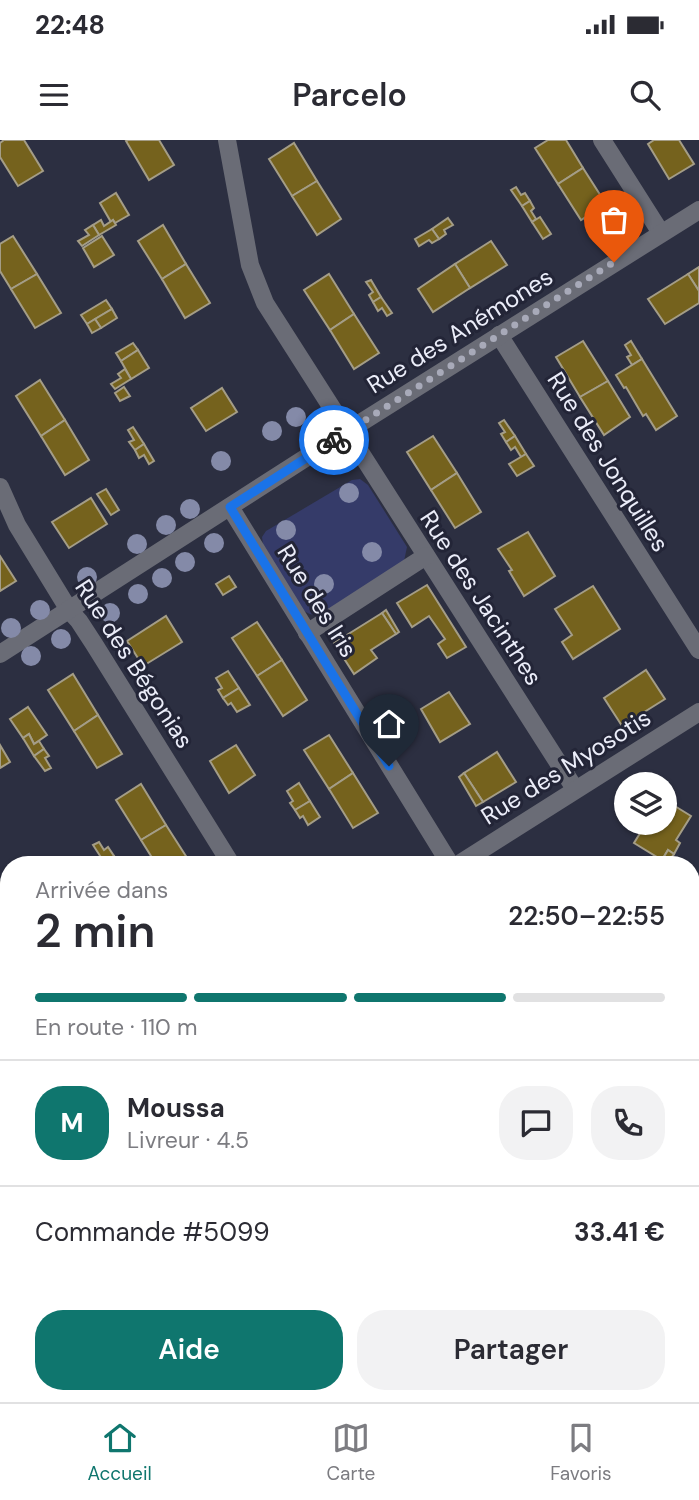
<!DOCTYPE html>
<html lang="fr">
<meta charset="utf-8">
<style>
body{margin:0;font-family:"DM Sans",sans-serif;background:#f2f2f3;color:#2b2b33;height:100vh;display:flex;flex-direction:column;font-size:26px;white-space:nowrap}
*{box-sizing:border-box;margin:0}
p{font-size:23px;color:#7c7c81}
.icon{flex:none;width:38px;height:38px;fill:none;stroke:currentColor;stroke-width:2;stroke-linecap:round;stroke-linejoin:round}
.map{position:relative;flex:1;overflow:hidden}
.sheet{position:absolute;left:0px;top:716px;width:700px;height:548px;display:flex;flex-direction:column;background:#fff;border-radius:28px 28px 0 0;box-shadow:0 2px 5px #0004}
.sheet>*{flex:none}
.tools{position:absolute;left:614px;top:632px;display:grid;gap:14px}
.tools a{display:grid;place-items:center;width:63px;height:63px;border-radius:50%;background:#fff;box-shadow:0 2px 5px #0004;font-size:35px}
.pin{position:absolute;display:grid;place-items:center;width:60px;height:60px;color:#fff;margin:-72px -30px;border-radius:50% 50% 50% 0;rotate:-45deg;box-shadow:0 0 7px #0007}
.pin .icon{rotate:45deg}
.courier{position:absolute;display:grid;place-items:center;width:70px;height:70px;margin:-35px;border:5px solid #1a73e8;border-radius:50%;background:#fff;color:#222;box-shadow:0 2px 9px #0007}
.headline em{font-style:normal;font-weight:600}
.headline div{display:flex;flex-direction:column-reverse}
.headline{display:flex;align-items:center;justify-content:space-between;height:119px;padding:0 35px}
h1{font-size:46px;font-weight:600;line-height:52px}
.bar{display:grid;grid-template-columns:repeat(4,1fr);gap:10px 7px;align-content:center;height:84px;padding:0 35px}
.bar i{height:9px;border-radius:5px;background:#e1e1e2}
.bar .current{background:#0f766e}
.bar p{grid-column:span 4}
.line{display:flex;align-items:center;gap:18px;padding:0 35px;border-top:2px solid #e1e1e2}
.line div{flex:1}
.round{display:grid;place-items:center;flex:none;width:74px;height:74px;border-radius:28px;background:#f2f2f3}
.primary-button{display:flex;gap:14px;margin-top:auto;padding:14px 35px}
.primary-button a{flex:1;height:80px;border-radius:28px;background:#0f766e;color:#fff;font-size:28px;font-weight:600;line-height:80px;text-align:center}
.primary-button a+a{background:#f2f2f3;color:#2b2b33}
.status{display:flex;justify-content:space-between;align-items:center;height:49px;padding:0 35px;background:#fff;direction:ltr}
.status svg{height:19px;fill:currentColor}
header{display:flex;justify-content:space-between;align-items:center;height:91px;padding:0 35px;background:#fff;font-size:32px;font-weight:600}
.tab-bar{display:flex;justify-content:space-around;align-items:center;height:98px;border-top:2px solid #e1e1e2;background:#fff;font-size:19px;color:#7c7c81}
.tab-bar a{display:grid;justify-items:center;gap:4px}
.tab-bar .current{color:#0f766e}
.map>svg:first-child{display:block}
.green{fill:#353b69}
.building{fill:#75621d;stroke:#a49d87;stroke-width:2}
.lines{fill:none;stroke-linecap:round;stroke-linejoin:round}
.minor{stroke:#6a6c76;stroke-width:18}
.tree{fill:#848aa8}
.done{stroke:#a8aab9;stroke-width:7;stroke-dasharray:0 12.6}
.route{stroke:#1a73e8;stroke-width:9}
.labels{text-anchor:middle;stroke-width:6;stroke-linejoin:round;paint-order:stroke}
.street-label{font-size:24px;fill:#ebedf9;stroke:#232537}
</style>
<div class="status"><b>22:48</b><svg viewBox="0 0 49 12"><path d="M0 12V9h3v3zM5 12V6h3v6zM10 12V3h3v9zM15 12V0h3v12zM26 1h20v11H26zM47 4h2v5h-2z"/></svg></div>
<header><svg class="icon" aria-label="menu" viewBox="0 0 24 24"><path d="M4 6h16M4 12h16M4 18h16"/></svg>Parcelo<svg class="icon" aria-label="search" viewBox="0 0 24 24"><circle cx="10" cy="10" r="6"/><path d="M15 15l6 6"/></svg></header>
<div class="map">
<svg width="699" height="1262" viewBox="0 0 699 1262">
<rect width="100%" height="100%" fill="#2c2f41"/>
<!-- green -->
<g class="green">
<path d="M 360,339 L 368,345 L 407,407 L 404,421 L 320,475 C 310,476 305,472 298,466 L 263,405 L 262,397 L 266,391 L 352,340 Z"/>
<path d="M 691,918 L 699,922 L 699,1083 L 691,1100 Z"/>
</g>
<!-- building -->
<g class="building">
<path d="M 4,0 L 24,0 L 43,31 L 18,46 L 0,17 L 0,3 Z"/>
<path d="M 128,0 L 159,0 L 174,25 L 149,40 L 126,1 Z"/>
<path d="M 548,0 L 566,0 L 583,28 L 558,44 L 535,8 Z"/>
<path d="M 654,0 L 679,0 L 694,24 L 669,39 L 648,4 Z"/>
<path d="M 294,3 L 317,41 L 292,56 L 269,19 Z"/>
<path d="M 583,28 L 606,64 L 581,80 L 558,44 Z"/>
<path d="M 317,41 L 341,79 L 317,95 L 292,56 Z"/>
<path d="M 516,47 L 521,55 L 525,53 L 530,61 L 522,66 L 511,50 Z"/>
<path d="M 116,53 L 129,75 L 115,83 L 113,80 L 111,82 L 100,63 Z"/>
<path d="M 530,61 L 534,68 L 531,71 L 536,79 L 532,82 L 522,66 Z"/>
<path d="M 540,77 L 551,94 L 543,99 L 532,82 Z"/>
<path d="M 448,78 L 453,85 L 444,90 L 446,94 L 439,99 L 432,89 Z"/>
<path d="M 101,80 L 104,86 L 113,80 L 116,85 L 99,95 L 93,85 Z"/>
<path d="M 93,85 L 99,95 L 82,106 L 78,101 L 89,95 L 85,90 Z"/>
<path d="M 163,85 L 186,124 L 162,139 L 138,101 Z"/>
<path d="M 432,89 L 439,99 L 432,103 L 429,100 L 419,106 L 415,99 Z"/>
<path d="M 13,96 L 37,134 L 11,149 L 0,131 L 0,104 Z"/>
<path d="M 102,96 L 114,115 L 94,127 L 83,108 Z"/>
<path d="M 491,101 L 507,125 L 470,148 L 455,124 Z"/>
<path d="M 186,124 L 210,163 L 185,178 L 162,139 Z"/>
<path d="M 455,124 L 470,148 L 433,172 L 418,149 Z"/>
<path d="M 699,127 L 699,151 L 688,134 Z"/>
<path d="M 37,134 L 61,173 L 35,188 L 11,149 Z"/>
<path d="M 329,134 L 354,174 L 330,190 L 304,150 Z"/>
<path d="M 688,134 L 699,151 L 699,163 L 665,184 L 648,159 Z"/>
<path d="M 371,140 L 381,157 L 373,162 L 369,155 L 373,152 L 366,142 Z"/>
<path d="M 381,157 L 392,173 L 387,176 L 382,168 L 378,171 L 373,162 Z"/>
<path d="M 106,160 L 112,169 L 87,184 L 81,175 Z"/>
<path d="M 112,169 L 117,178 L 101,188 L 95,179 Z"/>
<path d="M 354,174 L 379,213 L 354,229 L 330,190 Z"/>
<path d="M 95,179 L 101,188 L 92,193 L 87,184 Z"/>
<path d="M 583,201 L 608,241 L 580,257 L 556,217 Z"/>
<path d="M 631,201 L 642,219 L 632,225 L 627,217 L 631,215 L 625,205 Z"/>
<path d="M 133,203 L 138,210 L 121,221 L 116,213 Z"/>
<path d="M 138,210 L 149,228 L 131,239 L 121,221 Z"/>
<path d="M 642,219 L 677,276 L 656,290 L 646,274 L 643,276 L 626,247 L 624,248 L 616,235 Z"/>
<path d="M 125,229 L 131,239 L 115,249 L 111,244 L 121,238 L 118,234 Z"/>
<path d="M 40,240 L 65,280 L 41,296 L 16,256 Z"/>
<path d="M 608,241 L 630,277 L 604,295 L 580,257 Z"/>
<path d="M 124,247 L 130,256 L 120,261 L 115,253 Z"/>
<path d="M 222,248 L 237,272 L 206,291 L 191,268 Z"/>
<path d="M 65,280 L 89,320 L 65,335 L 41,296 Z"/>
<path d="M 504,280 L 515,296 L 506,302 L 501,294 L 505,292 L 499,283 Z"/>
<path d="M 133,287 L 144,304 L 135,310 L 129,302 L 134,300 L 128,290 Z"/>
<path d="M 433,296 L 457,333 L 431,350 L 407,312 Z"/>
<path d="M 515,296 L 526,314 L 521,317 L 515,307 L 511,310 L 506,302 Z"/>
<path d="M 144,304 L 154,321 L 149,324 L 144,315 L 139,318 L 135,310 Z"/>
<path d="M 526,314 L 534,326 L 517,336 L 509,324 Z"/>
<path d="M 457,333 L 481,372 L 455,388 L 431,350 Z"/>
<path d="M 106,349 L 119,370 L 111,375 L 97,354 Z"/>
<path d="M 91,358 L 107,384 L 69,408 L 52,382 Z"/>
<path d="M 528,392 L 555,436 L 524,456 L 509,431 L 512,430 L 498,409 Z"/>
<path d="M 0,416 L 16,441 L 0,451 Z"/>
<path d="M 229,436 L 236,447 L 223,455 L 216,444 Z"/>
<path d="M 427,445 L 466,507 L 447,518 L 438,504 L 445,499 L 429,476 L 412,487 L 397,463 Z"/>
<path d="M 593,446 L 620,489 L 573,519 L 562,502 L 572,495 L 555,469 Z"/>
<path d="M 386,470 L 399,492 L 396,494 L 382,473 Z"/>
<path d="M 382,473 L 396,494 L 371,510 L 377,518 L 354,534 L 334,503 Z"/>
<path d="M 166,476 L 182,502 L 143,526 L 127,501 Z"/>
<path d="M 257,482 L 282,520 L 257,536 L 232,498 Z"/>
<path d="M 282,520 L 307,560 L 283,576 L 257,536 Z"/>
<path d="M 646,530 L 665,559 L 622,586 L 604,558 Z"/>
<path d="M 228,531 L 239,548 L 223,558 L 218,550 L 222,548 L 216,538 Z"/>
<path d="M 73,534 L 98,575 L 74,591 L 48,550 Z"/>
<path d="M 239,548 L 250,565 L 237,572 L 231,563 L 228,565 L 223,558 Z"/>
<path d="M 449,552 L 470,584 L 440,602 L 421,569 Z"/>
<path d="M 28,567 L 47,595 L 34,604 L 29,594 L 23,598 L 10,579 Z"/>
<path d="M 98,575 L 122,614 L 97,628 L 74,591 Z"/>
<path d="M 29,594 L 34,604 L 39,601 L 44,609 L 34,616 L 23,598 Z"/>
<path d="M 329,595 L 353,633 L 329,649 L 304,610 Z"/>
<path d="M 0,605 L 10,622 L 0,628 Z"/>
<path d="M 236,605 L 255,635 L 229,653 L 210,621 Z"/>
<path d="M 44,609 L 49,616 L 45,618 L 51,628 L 45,631 L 34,616 Z"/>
<path d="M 497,612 L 516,642 L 483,662 L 464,633 Z"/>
<path d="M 353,633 L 378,673 L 353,688 L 329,649 Z"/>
<path d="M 464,633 L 483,662 L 476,666 L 459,637 Z"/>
<path d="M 299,643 L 310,661 L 295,670 L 290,663 L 293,661 L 287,651 Z"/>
<path d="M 141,644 L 166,685 L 141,700 L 116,660 Z"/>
<path d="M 665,660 L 691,676 L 676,700 L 680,703 L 674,714 L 668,710 L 662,720 L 634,703 L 647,682 L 665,682 Z"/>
<path d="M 310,661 L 320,677 L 308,685 L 303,676 L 300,678 L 295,670 Z"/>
<path d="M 166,685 L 191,724 L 156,724 L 141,700 Z"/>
<path d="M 99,702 L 104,710 L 108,707 L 114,716 L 104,722 L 93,705 Z"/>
<path d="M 668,710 L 674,714 L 667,724 L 662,720 Z"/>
<path d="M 114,716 L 119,724 L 106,724 L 104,722 Z"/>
<path d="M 9,738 L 9,757 L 0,743 Z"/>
<path d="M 693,739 L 699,742 L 699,786 L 691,782 L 691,744 Z"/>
<path d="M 0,919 L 9,923 L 9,957 L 0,954 Z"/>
<path d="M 0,1041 L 9,1045 L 9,1078 L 0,1074 Z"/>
<path d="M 691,1148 L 699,1152 L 699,1179 L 691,1175 Z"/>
<path d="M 0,1157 L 9,1163 L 9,1170 L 0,1183 Z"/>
<path d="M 0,1231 L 7,1236 L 0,1246 Z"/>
<path d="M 207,1255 L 242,1255 L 234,1262 L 213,1262 Z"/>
<path d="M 256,1255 L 273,1255 L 265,1262 L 250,1262 Z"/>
<path d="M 329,1255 L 341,1255 L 358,1262 L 326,1262 Z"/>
<path d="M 664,1255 L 679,1255 L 676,1262 L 661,1262 Z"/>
</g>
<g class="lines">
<!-- minor -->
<g class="minor">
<path d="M 227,0 L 250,125 L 265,163 L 575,649"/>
<path d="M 602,0 L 661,93"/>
<path d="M 499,195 L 699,510"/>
<path d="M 0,347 L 17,385 L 69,470 L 79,481 L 94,504 L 231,724"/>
<path d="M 230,367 L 450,724"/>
<path d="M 307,493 L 426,416"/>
<path d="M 0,514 L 346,292 L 699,70"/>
<path d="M 459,724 L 699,572"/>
<path d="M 0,877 L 9,881"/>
<path d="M 0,1112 L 9,1118"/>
<path d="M 691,1215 L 699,1218"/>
<path d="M 169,1255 L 175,1262"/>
<path d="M 92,1262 L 101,1255"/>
<path d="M 618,1262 L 621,1255"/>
</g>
</g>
<!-- trees -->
<g class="tree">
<circle cx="296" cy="277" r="10"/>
<circle cx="272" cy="291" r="10"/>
<circle cx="221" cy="321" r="10"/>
<circle cx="349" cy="353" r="10"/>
<circle cx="190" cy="369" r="10"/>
<circle cx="166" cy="385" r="10"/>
<circle cx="286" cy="390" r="10"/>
<circle cx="214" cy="403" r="10"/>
<circle cx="137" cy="404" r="10"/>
<circle cx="372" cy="412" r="10"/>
<circle cx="185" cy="422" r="10"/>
<circle cx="87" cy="437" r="10"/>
<circle cx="162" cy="438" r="10"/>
<circle cx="324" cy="444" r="10"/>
<circle cx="138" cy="454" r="10"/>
<circle cx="40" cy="470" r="10"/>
<circle cx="110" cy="473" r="10"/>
<circle cx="11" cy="488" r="10"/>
<circle cx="61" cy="499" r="10"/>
<circle cx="31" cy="516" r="10"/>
</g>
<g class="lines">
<!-- done -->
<path class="done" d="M 334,300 L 614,122"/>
<!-- route -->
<path class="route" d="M 334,300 L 230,367 L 389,626"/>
</g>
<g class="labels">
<!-- street labels -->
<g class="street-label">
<text transform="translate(460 191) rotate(-32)" y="8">Rue des Anémones</text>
<text transform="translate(608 322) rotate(58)" y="8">Rue des Jonquilles</text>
<text transform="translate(481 458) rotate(57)" y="8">Rue des Jacinthes</text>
<text transform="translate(317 461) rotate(58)" y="8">Rue des Iris</text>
<text transform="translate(134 524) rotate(57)" y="8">Rue des Bégonias</text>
<text transform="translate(566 627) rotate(-32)" y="8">Rue des Myosotis</text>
</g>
</g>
</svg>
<div class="tools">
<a><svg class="icon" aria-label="layers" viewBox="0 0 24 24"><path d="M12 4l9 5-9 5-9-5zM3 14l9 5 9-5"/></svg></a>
</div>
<div class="pin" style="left:614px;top:122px;background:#ea580c"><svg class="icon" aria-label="bag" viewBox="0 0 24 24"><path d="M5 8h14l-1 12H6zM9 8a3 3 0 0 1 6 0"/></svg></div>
<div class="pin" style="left:389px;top:626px;background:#1f2937"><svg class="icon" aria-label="home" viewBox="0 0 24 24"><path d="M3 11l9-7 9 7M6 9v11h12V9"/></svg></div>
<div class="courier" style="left:334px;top:300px"><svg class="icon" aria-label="bike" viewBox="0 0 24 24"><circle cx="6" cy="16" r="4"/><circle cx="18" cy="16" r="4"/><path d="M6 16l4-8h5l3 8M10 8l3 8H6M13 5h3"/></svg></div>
<section class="sheet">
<div class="headline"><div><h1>2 min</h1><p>Arrivée dans</p></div><em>22:50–22:55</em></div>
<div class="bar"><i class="current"></i><i class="current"></i><i class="current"></i><i></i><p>En route · 110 m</p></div>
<div class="line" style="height:126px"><b class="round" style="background:#0f766e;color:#fff">M</b><div><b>Moussa</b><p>Livreur · 4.5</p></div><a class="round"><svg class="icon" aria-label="chat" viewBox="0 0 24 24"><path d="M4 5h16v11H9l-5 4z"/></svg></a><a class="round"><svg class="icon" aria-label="phone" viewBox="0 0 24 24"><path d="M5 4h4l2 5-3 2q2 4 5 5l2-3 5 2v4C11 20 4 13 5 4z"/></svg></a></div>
<div class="line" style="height:91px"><div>Commande #5099</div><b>33.41 €</b></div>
<div class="primary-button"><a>Aide</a><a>Partager</a></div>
</section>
</div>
<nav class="tab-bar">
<a class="current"><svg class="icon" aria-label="home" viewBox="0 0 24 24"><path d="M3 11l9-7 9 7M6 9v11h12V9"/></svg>Accueil</a>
<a><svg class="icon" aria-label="map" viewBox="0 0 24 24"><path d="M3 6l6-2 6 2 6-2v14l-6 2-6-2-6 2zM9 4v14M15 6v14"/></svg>Carte</a>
<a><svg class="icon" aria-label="saved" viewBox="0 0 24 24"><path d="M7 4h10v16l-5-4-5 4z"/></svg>Favoris</a>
</nav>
